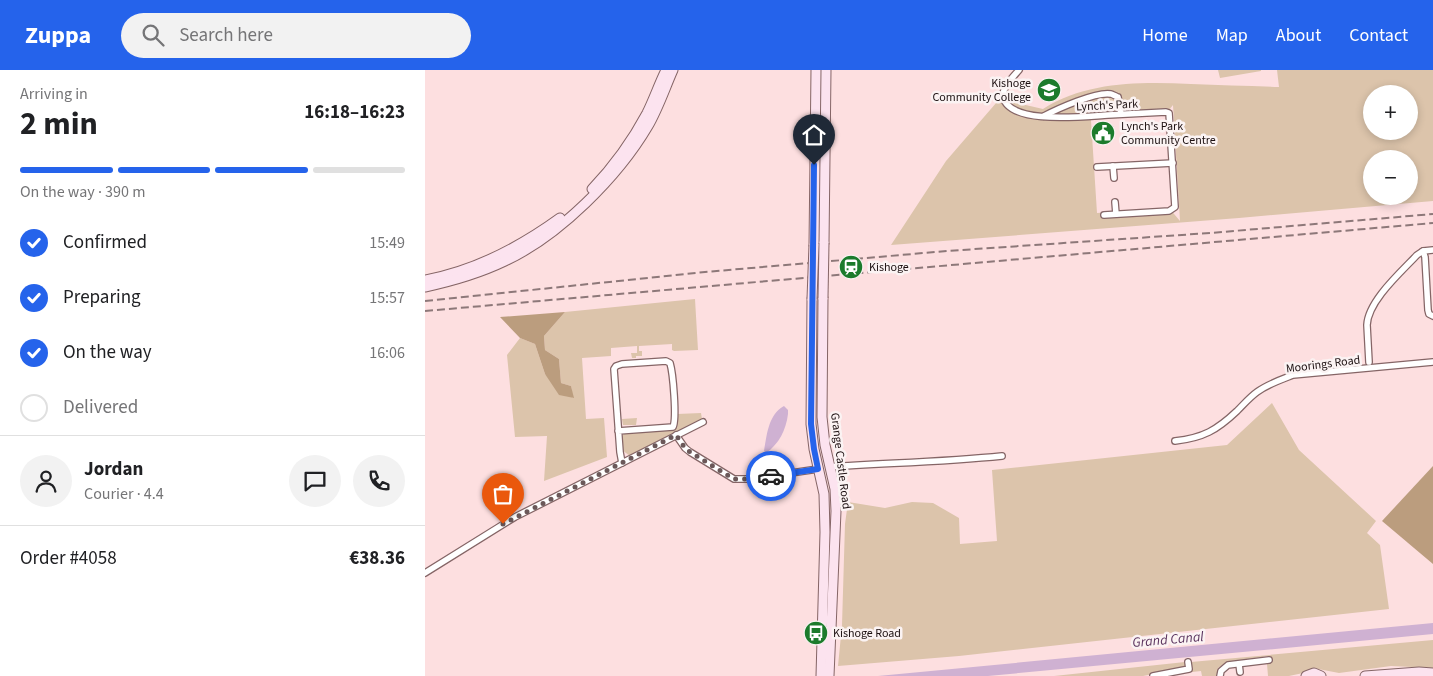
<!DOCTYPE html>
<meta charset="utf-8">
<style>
body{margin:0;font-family:"Source Sans 3",sans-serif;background:#f2f2f2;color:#202124;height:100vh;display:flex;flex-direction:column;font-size:19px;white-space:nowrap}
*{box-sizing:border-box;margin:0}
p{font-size:16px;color:#757577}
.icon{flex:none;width:28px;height:28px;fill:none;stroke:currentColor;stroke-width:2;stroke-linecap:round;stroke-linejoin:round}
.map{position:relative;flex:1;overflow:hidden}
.panel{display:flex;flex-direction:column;background:#fff;width:425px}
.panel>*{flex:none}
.fabs{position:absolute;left:938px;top:15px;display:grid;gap:10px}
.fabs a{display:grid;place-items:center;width:55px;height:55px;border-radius:50%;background:#fff;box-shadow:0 2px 8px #0003;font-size:25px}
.pin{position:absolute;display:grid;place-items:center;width:42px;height:42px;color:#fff;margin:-51px -21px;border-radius:50% 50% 50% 0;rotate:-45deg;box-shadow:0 0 5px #0007}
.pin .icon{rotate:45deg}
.courier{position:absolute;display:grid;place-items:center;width:50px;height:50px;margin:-25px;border:4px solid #2563eb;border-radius:50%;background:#fff;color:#222;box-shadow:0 1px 6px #0007}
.overview em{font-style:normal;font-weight:700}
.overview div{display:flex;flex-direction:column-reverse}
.overview{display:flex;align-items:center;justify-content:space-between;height:85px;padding:0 20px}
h1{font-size:32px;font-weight:700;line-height:38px}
.bar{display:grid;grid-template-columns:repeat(4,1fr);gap:8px 5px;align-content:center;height:60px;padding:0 20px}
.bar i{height:6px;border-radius:4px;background:#e0e0e0}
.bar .current{background:#2563eb}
.bar p{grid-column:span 4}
.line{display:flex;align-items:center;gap:12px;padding:0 20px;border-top:1px solid #e0e0e0}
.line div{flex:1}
.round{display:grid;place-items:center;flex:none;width:52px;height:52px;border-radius:26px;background:#f2f2f2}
ol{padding:0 20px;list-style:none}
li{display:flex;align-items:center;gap:15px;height:55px}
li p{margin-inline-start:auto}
li .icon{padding:5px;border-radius:50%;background:#2563eb;color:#fff;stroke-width:4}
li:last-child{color:#757577}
li i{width:28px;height:28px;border:2px solid #e0e0e0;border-radius:50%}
header{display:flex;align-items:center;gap:30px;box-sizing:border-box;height:70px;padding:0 25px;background:#2563eb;color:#fff}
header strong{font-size:24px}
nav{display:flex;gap:28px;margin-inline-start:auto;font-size:18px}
.search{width:350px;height:45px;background:#f2f2f2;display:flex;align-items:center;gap:12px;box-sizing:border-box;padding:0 18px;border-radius:28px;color:#757577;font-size:19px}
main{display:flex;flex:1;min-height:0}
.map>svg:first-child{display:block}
.green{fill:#dcc4ab;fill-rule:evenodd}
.forest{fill:#bb9d7e}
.water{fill:#cfb1d2}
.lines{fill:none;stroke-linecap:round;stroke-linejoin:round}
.street-casing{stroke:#856566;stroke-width:8}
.secondary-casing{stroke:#856566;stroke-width:11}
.street{stroke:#fff;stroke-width:5.5}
.secondary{stroke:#fce3ef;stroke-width:9}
.rail{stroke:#8d7879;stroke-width:2;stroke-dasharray:8 4;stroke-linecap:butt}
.secondary-bridge-casing{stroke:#856566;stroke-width:11;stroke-linecap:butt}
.secondary-bridge{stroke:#fce3ef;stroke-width:9}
.done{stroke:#6b5859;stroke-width:5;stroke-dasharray:0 9}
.route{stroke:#2563eb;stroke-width:6}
.labels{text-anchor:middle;stroke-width:5;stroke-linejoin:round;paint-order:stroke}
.poi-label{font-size:12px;fill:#1c1011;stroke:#fbf3f3;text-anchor:start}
.street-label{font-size:12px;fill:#1c1011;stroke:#fbf3f3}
.water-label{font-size:14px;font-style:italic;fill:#5a335e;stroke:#fbf3f3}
</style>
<header>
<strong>Zuppa</strong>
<div class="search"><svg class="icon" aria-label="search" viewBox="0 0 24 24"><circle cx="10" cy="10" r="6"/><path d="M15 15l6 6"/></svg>Search here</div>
<nav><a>Home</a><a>Map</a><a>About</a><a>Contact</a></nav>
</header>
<main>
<section class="panel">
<div class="overview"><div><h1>2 min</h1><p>Arriving in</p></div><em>16:18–16:23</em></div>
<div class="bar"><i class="current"></i><i class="current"></i><i class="current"></i><i></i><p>On the way · 390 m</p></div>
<ol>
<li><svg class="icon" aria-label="check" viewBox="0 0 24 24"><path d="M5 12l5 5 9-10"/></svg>Confirmed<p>15:49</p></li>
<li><svg class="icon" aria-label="check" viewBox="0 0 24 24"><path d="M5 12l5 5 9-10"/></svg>Preparing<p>15:57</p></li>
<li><svg class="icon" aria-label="check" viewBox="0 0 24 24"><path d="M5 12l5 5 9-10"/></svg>On the way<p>16:06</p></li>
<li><i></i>Delivered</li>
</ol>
<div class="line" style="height:90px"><a class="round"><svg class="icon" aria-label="person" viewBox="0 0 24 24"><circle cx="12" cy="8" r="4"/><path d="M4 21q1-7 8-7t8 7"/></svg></a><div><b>Jordan</b><p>Courier · 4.4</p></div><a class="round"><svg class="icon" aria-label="chat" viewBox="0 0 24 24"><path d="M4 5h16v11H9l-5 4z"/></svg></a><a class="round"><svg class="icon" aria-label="phone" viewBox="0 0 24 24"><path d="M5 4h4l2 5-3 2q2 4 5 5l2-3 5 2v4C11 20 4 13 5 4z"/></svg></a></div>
<div class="line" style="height:65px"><div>Order #4058</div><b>€38.36</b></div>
</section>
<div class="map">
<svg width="1008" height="606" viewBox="0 0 1008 606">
<rect width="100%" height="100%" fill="#fddfe0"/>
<!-- green -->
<g class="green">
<path d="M 793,0 L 836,0 L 836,1 L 795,8 Z"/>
<path d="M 852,0 L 1008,0 L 1008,131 L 814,148 L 466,175 L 521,91 L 584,18 L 584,25 L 592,33 L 618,39 C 663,11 715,12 766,14 C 795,15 825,16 854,17 ZM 946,24 L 984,24 L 984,61 L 946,61 ZM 748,35 L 755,151 L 744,138 L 672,143 L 666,50 L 740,45 ZM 946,89 L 984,89 L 984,126 L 946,126 Z"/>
<path d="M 270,229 L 273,280 L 249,281 L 247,280 L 247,274 L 214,276 L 214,281 L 217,281 L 217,286 L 211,286 L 211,288 L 207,288 L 206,283 L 212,283 L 212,276 L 186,278 L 186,286 L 157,288 L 161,349 L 179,348 L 182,387 L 119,411 L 122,366 L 90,367 L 82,285 L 95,268 L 110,274 L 120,304 L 148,328 L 146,316 L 136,313 L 134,289 L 120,280 L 119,266 L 140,242 Z"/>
<path d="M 847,333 L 874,380 L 951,451 L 942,463 L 955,475 L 964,539 L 534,586 L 413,596 L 417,555 L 420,454 L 423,432 L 460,438 L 487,432 L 508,433 L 534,448 L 535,474 L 572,471 L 567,400 L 802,375 Z"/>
<path d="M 276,343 L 277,349 L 205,386 L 197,380 L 196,367 L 199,364 L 248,360 C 253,355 253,351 252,344 Z"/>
<path d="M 212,348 L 211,355 L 198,355 L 197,349 Z"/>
<path d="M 1008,570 L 1008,598 L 966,596 L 914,603 L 888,598 L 878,603 L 864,606 L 843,606 L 842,594 L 846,590 L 844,586 L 802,592 L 793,598 L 792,606 L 777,606 L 776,601 L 767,602 L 766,592 Z"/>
<path d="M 760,592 L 760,598 L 718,606 L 629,606 Z"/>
</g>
<!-- forest -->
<g class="forest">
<path d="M 140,242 L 119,266 L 120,280 L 134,289 L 136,313 L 146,316 L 149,328 L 134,325 L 120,304 L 110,274 L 95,268 L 75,247 Z"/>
<path d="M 1008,396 L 1008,494 L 957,451 Z"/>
</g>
<!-- water -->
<g class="water">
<path d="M 359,336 L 363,340 L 363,344 C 361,360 354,374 341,383 L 339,381 C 342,365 343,345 359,336 Z"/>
<path d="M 1008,553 L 1008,564 L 563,606 L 453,606 Z"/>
</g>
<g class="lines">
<!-- street casing -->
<g class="street-casing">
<g id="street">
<path d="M 594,0 C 589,6 577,17 578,26 C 583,56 662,46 683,45 C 702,44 722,43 741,42 L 744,43 L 750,137 L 744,141 L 679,145"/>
<path d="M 619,46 C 632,39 672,21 686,24 C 687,24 692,27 693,27 L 696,44"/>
<path d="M 688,96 L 689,108"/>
<path d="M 672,97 L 748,93"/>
<path d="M 690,132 L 691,144"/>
<path d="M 998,181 L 1000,187 L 1003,240 L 1004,244 L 1008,246"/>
<path d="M 944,292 L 942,255 C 943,231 976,202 992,185 L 998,181 L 1008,180"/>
<path d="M 193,361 L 248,357 C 252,348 248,303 245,293 L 241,291 L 197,294 L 191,296 L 189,299 L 195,382 L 197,393"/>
<path d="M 251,365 L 260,378 L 265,382 L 309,409 L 325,409 L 393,399"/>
<path d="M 750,371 C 778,368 792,360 812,341 C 819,334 825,327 832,322 C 843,314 855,310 868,305 L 1008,292"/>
<path d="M 404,397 C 462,393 519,392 577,386"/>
<path d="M 0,503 L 90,447 L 278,352"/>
<path d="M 814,594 L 815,602"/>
<path d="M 728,606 L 764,599 L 763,592"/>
<path d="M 795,606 L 796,601 L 803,595 L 844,590"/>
</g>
</g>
<!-- secondary casing -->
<g class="secondary-casing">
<g id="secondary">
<path d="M 167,119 C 188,97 207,71 222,43 C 229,29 234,14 241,0"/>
<path d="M 399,173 L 401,0"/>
<path d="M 389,175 L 391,0"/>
<path d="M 0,210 C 49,201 95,177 135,148"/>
<path d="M 0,217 C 28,211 55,203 80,191 C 134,166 193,107 223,56 C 233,39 240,18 248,0"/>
<path d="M 398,228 L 397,347 L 400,375 L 410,419 L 411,441 L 404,606"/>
<path d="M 387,229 L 386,354 L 389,379 L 399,424 L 400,462 L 396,606"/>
<path d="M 881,606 L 889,603 L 896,606"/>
<path d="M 940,606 L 994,602 L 1008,603"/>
</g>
</g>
<!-- street -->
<use href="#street" class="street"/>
<!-- secondary -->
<use href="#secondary" class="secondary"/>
<!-- rail -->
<g class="rail">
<path d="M 0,231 L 280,202 L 522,181 L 785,163 L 1008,144"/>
<path d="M 0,241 L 1008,153"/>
</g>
<!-- secondary-bridge casing -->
<g class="secondary-bridge-casing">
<g id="secondary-bridge">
<path d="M 398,228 L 399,173"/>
<path d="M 387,229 L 389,175"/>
</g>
</g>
<!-- secondary-bridge -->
<use href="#secondary-bridge" class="secondary-bridge"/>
</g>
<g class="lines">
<!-- done -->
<path class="done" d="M 78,454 L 251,365 L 260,378 L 265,382 L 309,409 L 324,409 L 346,406"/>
<!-- route -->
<path class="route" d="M 346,406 L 393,399 L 389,379 L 386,354 L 389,95"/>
</g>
<!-- icons -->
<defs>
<g id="school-disc" transform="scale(1.25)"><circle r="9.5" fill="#1c7b2c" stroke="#fbf3f3"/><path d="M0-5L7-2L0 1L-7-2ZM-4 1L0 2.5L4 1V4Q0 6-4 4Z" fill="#fff"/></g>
<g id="civic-disc" transform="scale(1.25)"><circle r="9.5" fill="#1c7b2c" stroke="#fbf3f3"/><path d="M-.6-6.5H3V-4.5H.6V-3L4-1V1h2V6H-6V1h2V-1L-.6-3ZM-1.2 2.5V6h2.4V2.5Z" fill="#fff"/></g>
<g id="station-disc" transform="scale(1.25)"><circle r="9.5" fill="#1c7b2c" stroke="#fbf3f3"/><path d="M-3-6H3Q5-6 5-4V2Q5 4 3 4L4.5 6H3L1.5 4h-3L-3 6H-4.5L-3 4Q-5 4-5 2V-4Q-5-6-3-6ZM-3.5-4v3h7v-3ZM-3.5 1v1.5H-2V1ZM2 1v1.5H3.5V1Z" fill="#fff"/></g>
<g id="bus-disc" transform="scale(1.25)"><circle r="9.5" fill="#1c7b2c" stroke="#fbf3f3"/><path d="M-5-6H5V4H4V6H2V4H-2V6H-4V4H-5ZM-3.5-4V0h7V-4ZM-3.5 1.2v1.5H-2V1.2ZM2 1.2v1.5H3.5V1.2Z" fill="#fff"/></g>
</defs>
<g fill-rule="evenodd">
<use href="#school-disc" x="624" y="20"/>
<use href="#civic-disc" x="678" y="63"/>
<use href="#station-disc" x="426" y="197"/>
<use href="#bus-disc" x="391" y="563"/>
</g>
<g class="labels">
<!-- poi labels -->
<g class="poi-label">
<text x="606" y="17" text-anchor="end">Kishoge<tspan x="606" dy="14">Community College</tspan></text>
<text x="696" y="60">Lynch's Park<tspan x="696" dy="14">Community Centre</tspan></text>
<text x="444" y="201">Kishoge</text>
<text x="408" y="567">Kishoge Road</text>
</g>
<!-- street labels -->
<g class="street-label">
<text transform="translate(682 35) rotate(-3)" y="4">Lynch's Park</text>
<text transform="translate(898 294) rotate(-7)" y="4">Moorings Road</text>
<text transform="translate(416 391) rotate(83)" y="4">Grange Castle Road</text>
</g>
<!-- water labels -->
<g class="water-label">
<text transform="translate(743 569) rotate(-5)" y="5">Grand Canal</text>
</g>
</g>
</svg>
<div class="fabs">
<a>+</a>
<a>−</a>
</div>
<div class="pin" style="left:78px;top:454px;background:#ea580c"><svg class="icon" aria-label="bag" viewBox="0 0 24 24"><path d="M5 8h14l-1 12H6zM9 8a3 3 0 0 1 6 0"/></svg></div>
<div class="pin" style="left:389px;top:95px;background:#1f2937"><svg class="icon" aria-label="home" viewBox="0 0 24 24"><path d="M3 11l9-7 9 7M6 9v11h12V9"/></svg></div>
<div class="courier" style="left:346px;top:406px"><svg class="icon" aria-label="car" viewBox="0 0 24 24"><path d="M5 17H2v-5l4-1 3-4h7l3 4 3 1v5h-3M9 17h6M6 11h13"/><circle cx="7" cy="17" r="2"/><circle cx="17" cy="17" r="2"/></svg></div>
</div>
</main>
